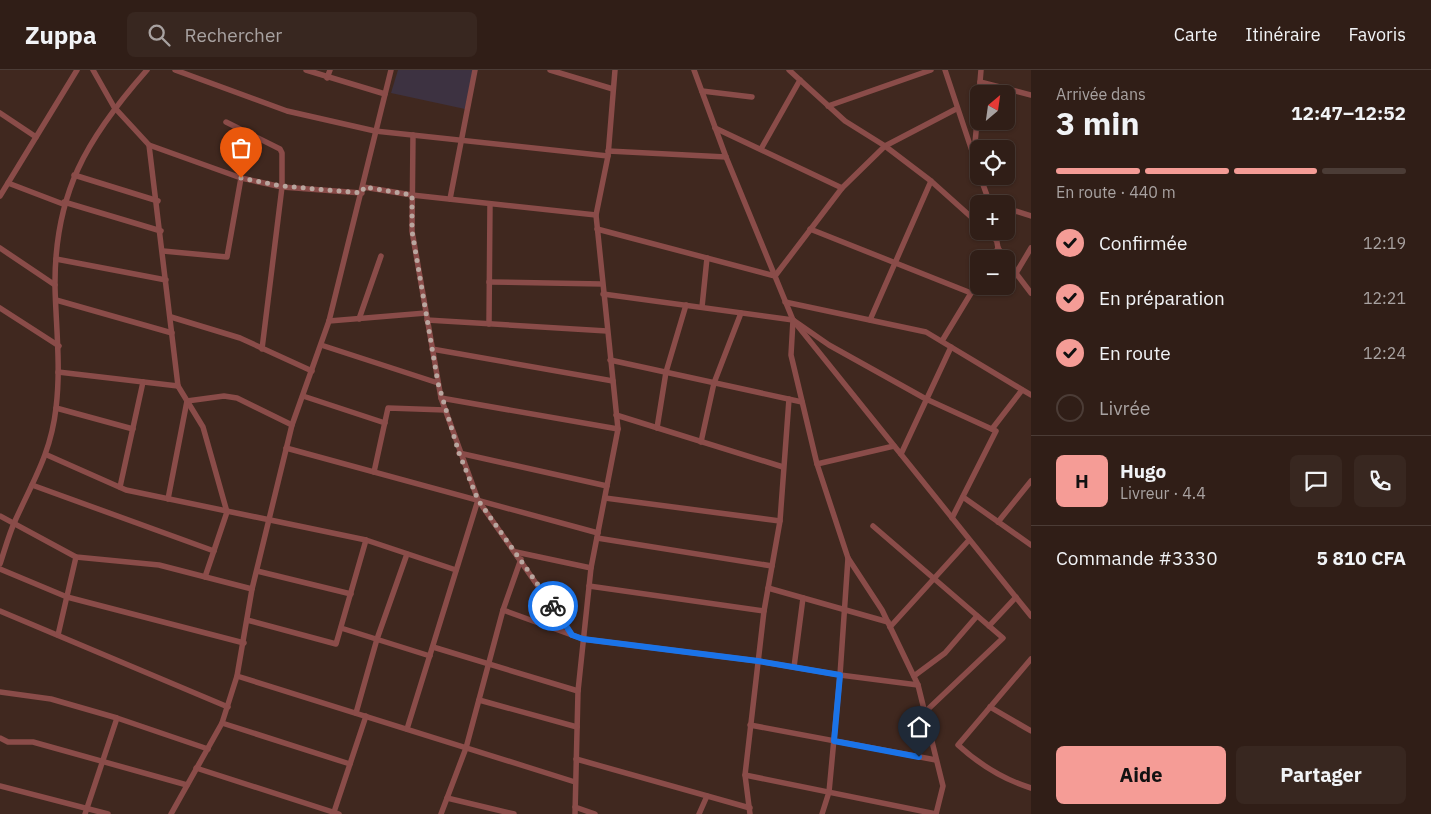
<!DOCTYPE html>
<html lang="fr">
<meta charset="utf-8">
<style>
body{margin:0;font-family:"IBM Plex Sans",sans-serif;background:#382720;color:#f1f3f6;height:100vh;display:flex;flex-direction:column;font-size:19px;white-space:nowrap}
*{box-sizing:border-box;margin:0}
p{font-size:16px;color:#a8a2a1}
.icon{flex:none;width:28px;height:28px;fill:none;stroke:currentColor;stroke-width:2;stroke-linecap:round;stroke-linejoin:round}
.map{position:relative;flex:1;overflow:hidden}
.panel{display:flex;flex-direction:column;background:#301e17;width:400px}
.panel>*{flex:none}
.needle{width:32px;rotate:29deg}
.fabs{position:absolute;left:970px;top:15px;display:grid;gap:10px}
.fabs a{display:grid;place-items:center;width:45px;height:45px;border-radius:8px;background:#301e17;box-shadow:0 1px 4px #0004,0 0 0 1px #4b3c36;font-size:25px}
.pin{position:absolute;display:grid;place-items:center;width:42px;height:42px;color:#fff;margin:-51px -21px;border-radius:50% 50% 50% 0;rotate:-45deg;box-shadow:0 0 5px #0007}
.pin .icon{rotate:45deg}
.courier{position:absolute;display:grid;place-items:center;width:50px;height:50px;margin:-25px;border:4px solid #1a73e8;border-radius:50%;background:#fff;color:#222;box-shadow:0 1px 6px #0007}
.head em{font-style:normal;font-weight:800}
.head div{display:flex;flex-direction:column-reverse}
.head{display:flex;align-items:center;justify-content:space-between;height:85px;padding:0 25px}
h1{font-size:32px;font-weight:800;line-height:38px}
.bar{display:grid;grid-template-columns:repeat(4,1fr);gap:8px 5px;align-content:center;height:60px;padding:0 25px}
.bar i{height:6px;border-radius:4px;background:#4b3c36}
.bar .current{background:#f59c96}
.bar p{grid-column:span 4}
.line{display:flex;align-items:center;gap:12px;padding:0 25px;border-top:1px solid #4b3c36}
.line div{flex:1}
.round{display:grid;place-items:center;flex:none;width:52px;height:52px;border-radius:8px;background:#382720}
ol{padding:0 25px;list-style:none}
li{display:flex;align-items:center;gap:15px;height:55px}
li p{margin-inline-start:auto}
li .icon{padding:5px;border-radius:50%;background:#f59c96;color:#111;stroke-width:4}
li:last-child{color:#a8a2a1}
li i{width:28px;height:28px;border:2px solid #4b3c36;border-radius:50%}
.cta{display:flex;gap:10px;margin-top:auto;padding:10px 25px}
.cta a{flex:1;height:58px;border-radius:8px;background:#f59c96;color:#111;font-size:20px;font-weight:800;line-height:58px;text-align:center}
.cta a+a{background:#382720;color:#f1f3f6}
header{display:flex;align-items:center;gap:30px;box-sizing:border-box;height:70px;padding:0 25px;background:#301e17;border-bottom:1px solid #4b3c36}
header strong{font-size:24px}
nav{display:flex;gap:28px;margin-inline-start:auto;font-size:18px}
.search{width:350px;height:45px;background:#382720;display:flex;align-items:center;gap:12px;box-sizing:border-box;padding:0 18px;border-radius:8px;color:#a8a2a1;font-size:19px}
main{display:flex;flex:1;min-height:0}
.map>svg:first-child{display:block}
.commercial{fill:#3d3241}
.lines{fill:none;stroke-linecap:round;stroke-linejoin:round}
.minor{stroke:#8a4c49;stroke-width:5.5}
.done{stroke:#b9a69f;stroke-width:5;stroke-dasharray:0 9}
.route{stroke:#1a73e8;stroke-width:6}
</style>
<header>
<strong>Zuppa</strong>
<div class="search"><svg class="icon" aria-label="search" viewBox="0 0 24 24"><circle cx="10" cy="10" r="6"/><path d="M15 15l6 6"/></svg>Rechercher</div>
<nav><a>Carte</a><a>Itinéraire</a><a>Favoris</a></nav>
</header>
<main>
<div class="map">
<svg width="1031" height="744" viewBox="0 0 1031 744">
<rect width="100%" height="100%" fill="#40281f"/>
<!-- commercial -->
<path class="commercial" d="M 398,0 L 473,0 L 465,39 L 391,23 Z"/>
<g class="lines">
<!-- minor -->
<g class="minor">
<path d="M 93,0 L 114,37 L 149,75 L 178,316 L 203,357 L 227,442 L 205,507"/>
<path d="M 175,0 L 287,41 L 375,61 L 608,86"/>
<path d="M 306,0 L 385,24"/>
<path d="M 550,0 L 613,19"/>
<path d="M 694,0 L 726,87 L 793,250 L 1031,546"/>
<path d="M 789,0 L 845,51 L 885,76 L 931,111 L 979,154"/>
<path d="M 945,0 L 979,102"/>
<path d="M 327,8 L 330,0"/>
<path d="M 980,12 L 1031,25"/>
<path d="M 702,21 L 752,27"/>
<path d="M 979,24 L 981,0"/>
<path d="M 828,36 L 931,0"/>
<path d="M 0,43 L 36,67"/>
<path d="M 226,52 L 280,79 L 282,83 L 282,117 L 262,279"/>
<path d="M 715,58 L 842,118"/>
<path d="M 413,65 L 412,161 L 441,328 L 478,430 L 572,565"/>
<path d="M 149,75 L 241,108 L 282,117 L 362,123"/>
<path d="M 761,79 L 800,10"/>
<path d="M 608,81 L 726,87"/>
<path d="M 974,84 L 979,29"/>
<path d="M 74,105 L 158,131"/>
<path d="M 980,106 L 990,134"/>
<path d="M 8,113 L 63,134"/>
<path d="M 363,117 L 412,125 L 596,145"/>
<path d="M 0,126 L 77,0"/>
<path d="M 450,129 L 475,0"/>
<path d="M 64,132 L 161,161"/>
<path d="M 1006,138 L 1031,146"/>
<path d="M 597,159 L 775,206 L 842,118 L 885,76 L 956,39"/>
<path d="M 810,159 L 971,223"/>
<path d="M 986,161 L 996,170"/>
<path d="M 995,161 L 998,178 L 1006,189"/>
<path d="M 0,178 L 55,215"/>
<path d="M 163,181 L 227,187 L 241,108"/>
<path d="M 56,189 L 166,210"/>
<path d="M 992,189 L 998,178"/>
<path d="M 1006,190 L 1031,223"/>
<path d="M 1016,203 L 1031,178"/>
<path d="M 489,212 L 602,214"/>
<path d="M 603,224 L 793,250 L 829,275 L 926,329 L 996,361 L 952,448"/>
<path d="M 56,230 L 172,263"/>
<path d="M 785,232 L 926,262 L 1031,325"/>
<path d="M 702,237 L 707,188"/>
<path d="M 0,238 L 59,276"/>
<path d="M 171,247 L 240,268 L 312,301"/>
<path d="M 359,249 L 381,186"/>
<path d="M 427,250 L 607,261"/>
<path d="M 793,250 L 791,285 L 817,394 L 848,488 L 882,540 L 918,615 L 943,716 L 936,744"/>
<path d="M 870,250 L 931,111"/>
<path d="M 329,251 L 426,243"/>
<path d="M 489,254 L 490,134"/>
<path d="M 942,271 L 979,210"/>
<path d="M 321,275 L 438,313"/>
<path d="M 432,279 L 613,311"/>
<path d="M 610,290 L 802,332"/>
<path d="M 58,302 L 178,316"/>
<path d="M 303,326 L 385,353"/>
<path d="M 441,328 L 618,359"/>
<path d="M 56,338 L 133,359"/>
<path d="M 616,345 L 783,397"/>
<path d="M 657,358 L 666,302 L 686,235"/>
<path d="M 992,359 L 1022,320"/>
<path d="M 701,372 L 714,313 L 741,243"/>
<path d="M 286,378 L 598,463"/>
<path d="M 459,383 L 607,416"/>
<path d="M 901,384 L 951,277"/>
<path d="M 47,385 L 126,420 L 366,470 L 456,500"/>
<path d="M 817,394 L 894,376"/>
<path d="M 374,402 L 388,338 L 445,340"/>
<path d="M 32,415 L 214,481"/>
<path d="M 120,417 L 143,312"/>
<path d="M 963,427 L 1031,475"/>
<path d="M 605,428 L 780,451"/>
<path d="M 168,429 L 187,331 L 224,326 L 237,328 L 292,355"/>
<path d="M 0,446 L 76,487 L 159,495 L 252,519"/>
<path d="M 998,452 L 1031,411"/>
<path d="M 873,456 L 1003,568 L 925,642"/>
<path d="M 597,468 L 772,496"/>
<path d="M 516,482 L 591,498"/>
<path d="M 0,494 C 5,479 9,464 15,451 C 33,411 51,383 56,338 C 61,297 56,257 55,217 C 54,123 87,68 147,0"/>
<path d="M 0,499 L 67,527 L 244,573"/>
<path d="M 257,501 L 351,524"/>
<path d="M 589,516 L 764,541"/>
<path d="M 768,518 L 888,552"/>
<path d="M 503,540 L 583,569 L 758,591 L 840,605 L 918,615"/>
<path d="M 0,541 L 228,637"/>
<path d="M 247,550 L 336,574 L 366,470"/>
<path d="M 989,556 L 1016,527"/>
<path d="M 890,557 L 969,470"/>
<path d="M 341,558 L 430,586"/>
<path d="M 58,565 L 76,487"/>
<path d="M 433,577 L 578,621"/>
<path d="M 1031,589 L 958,675 C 980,695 1002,709 1031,718"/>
<path d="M 794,597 L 803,528"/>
<path d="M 237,606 L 575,712"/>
<path d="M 914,606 L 945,583 L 977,546"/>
<path d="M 0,622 L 51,629 L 117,648 L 208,679"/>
<path d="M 479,630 L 577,657"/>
<path d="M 990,637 L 1031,661"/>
<path d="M 356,643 L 377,569 L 407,484"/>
<path d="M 222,653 L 350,694"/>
<path d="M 750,655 L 936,690"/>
<path d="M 407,659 L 478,430"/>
<path d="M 0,668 L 8,672 L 33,672 L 187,715"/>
<path d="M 576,689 L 750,738"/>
<path d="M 196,698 L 339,744"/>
<path d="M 745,705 L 936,744"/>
<path d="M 0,716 L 108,744"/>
<path d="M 447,728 L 514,744"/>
<path d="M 575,737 L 595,744"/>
<path d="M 334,742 L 366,646"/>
<path d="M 85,744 L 117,648"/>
<path d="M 171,744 L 222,653 L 237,606 L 252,519 L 292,355 L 329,251 L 391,0"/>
<path d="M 441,744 L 466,678 L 503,540 L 521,489"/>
<path d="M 575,744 L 578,621 L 591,498 L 618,359 L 596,145 L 608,86 L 615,0"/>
<path d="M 699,744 L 707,726"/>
<path d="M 750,744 L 745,705 L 764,541 L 780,451 L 789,329"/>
<path d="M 822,744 L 829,722 L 840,605 L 848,488"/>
</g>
</g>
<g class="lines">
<!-- done -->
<path class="done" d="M 241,108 L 282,116 L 362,123 L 364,117 L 412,125 L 412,161 L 438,313 L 459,383 L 478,430 L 553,536"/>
<!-- route -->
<path class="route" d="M 553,536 L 572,565 L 583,569 L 758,591 L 840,605 L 834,671 L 919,687"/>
</g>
</svg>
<div class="fabs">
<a><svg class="needle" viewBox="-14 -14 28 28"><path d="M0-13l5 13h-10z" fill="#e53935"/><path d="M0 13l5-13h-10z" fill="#a8a2a1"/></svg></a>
<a><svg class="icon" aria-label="locate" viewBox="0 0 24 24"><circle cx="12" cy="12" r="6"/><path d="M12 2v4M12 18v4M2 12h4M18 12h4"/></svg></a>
<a>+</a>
<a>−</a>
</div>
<div class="pin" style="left:241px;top:108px;background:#ea580c"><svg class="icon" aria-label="bag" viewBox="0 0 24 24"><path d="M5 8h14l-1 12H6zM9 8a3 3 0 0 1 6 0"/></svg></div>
<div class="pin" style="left:919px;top:687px;background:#1f2937"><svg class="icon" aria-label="home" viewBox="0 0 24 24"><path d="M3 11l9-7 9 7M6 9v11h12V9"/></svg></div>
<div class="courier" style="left:553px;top:536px"><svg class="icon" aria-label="bike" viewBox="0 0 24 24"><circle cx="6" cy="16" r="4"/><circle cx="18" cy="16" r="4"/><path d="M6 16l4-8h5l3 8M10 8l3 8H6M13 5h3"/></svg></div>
</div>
<section class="panel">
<div class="head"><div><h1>3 min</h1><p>Arrivée dans</p></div><em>12:47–12:52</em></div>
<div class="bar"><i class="current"></i><i class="current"></i><i class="current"></i><i></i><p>En route · 440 m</p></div>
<ol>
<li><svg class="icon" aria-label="check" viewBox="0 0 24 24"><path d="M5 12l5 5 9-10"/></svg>Confirmée<p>12:19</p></li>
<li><svg class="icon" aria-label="check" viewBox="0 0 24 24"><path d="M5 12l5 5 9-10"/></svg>En préparation<p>12:21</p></li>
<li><svg class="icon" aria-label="check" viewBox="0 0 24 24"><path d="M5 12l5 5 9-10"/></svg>En route<p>12:24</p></li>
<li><i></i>Livrée</li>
</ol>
<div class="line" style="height:90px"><b class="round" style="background:#f59c96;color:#111">H</b><div><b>Hugo</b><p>Livreur · 4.4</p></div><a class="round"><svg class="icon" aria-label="chat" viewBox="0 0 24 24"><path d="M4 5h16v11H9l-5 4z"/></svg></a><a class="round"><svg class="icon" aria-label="phone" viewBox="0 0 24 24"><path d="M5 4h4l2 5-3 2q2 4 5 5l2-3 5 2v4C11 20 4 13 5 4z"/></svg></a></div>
<div class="line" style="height:65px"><div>Commande #3330</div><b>5 810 CFA</b></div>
<div class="cta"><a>Aide</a><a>Partager</a></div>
</section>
</main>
